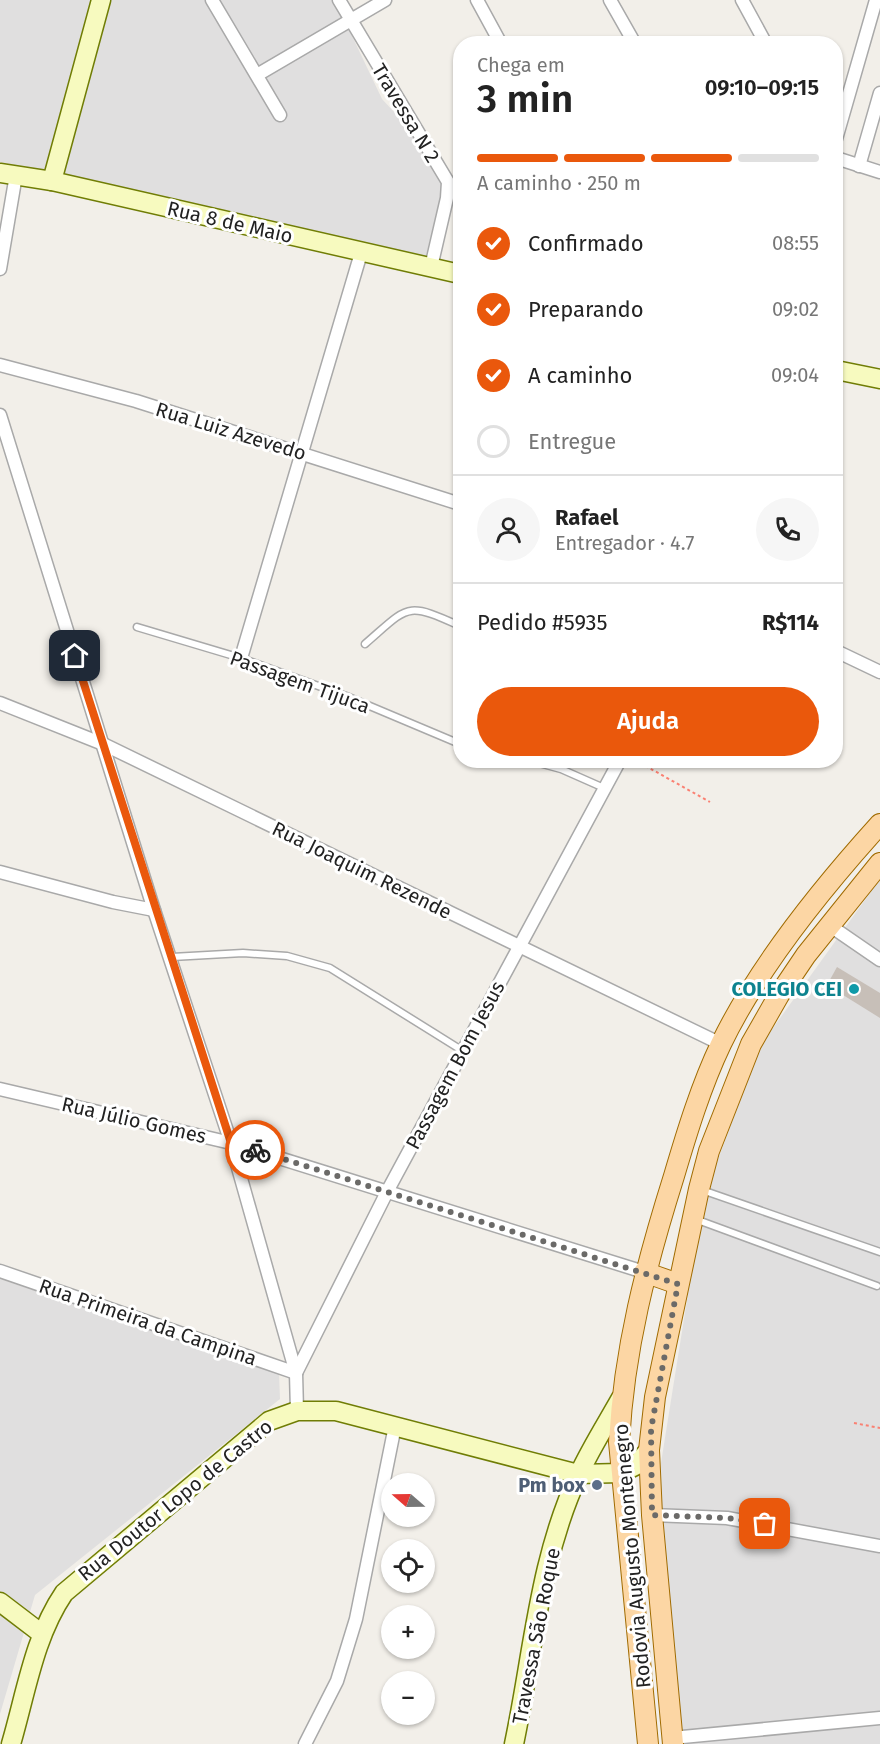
<!DOCTYPE html>
<html lang="pt">
<meta charset="utf-8">
<style>
body{margin:0;font-family:"Fira Sans",sans-serif;background:#f6f6f6;color:#222;height:100vh;display:flex;flex-direction:column;font-size:22px;white-space:nowrap}
*{box-sizing:border-box;margin:0}
p{font-size:20px;color:#767676}
.icon{flex:none;width:33px;height:33px;fill:none;stroke:currentColor;stroke-width:2;stroke-linecap:round;stroke-linejoin:round}
.map{position:relative;flex:1;overflow:hidden}
.details{position:absolute;left:453px;top:36px;width:390px;height:732px;display:flex;flex-direction:column;background:#fff;border-radius:24px;box-shadow:0 2px 4px #0004}
.details>*{flex:none}
.needle{width:39px;rotate:290deg}
.controls{position:absolute;left:381px;top:1473px;display:grid;gap:12px}
.controls a{display:grid;place-items:center;width:54px;height:54px;border-radius:50%;background:#fff;box-shadow:0 2px 4px #0004;font-size:30px}
.pin{position:absolute;display:grid;place-items:center;width:51px;height:51px;color:#fff;margin:-26px;border-radius:12px;box-shadow:0 3px 9px #0006}
.courier{position:absolute;display:grid;place-items:center;width:60px;height:60px;margin:-30px;border:4px solid #ea580c;border-radius:50%;background:#fff;color:#222;box-shadow:0 2px 8px #0007}
.headline em{font-style:normal;font-weight:600}
.headline div{display:flex;flex-direction:column-reverse}
.headline{display:flex;align-items:center;justify-content:space-between;height:102px;padding:0 24px}
h1{font-size:39px;font-weight:600;line-height:45px}
.bar{display:grid;grid-template-columns:repeat(4,1fr);gap:9px 6px;align-content:center;height:72px;padding:0 24px}
.bar i{height:8px;border-radius:4px;background:#e0e0e0}
.bar .on{background:#ea580c}
.bar p{grid-column:span 4}
.line{display:flex;align-items:center;gap:15px;padding:0 24px;border-top:2px solid #e0e0e0}
.line div{flex:1}
.round{display:grid;place-items:center;flex:none;width:63px;height:63px;border-radius:32px;background:#f6f6f6}
ol{padding:0 24px;list-style:none}
li{display:flex;align-items:center;gap:18px;height:66px}
li p{margin-inline-start:auto}
li .icon{padding:6px;border-radius:50%;background:#ea580c;color:#fff;stroke-width:4}
li:last-child{color:#767676}
li i{width:33px;height:33px;border:3px solid #e0e0e0;border-radius:50%}
.button{display:flex;gap:12px;margin-top:auto;padding:12px 24px}
.button a{flex:1;height:69px;border-radius:36px;background:#ea580c;color:#fff;font-size:24px;font-weight:600;line-height:69px;text-align:center}
.map>svg:first-child{display:block}
.residential{fill:#e0dfdf}
.building{fill:#c7bfb8}
.lines{fill:none;stroke-linecap:round;stroke-linejoin:round}
.lane-casing{stroke:#a9a9a9;stroke-width:9}
.street-casing{stroke:#a9a9a9;stroke-width:15}
.secondary-casing{stroke:#707d05;stroke-width:21}
.primary-casing{stroke:#a06b00;stroke-width:22}
.path{stroke:#fa8072;stroke-width:2;stroke-dasharray:3 3;stroke-linecap:butt}
.lane{stroke:#fff;stroke-width:6}
.street{stroke:#fff;stroke-width:12}
.secondary{stroke:#f7fabf;stroke-width:18}
.primary{stroke:#fcd6a4;stroke-width:20}
.done{stroke:#6b6a68;stroke-width:6;stroke-dasharray:0 10.8}
.route{stroke:#ea580c;stroke-width:8}
.culture-dot{fill:#0f9aa8;stroke:#fff;stroke-width:2}
.service-dot{fill:#5c6f8a;stroke:#fff;stroke-width:2}
.labels{text-anchor:middle;stroke-width:6;stroke-linejoin:round;paint-order:stroke}
.street-label{font-size:20px;fill:#222;stroke:#fff}
.culture-label{font-size:20px;font-weight:bold;fill:#0d838f;stroke:#fff;text-anchor:end}
.service-label{font-size:20px;font-weight:bold;fill:#4e5e75;stroke:#fff;text-anchor:end}
</style>
<div class="map">
<svg width="880" height="1744" viewBox="0 0 880 1744">
<rect width="100%" height="100%" fill="#f2efe9"/>
<!-- residential -->
<g class="residential">
<path d="M 0,0 L 335,0 L 382,99 L 446,168 L 443,189 L 425,259 L 0,162 Z"/>
<path d="M 880,879 L 880,1744 L 684,1744 L 680,1725 L 663,1550 L 661,1463 L 703,1200 L 760,1046 Z"/>
<path d="M 0,1279 L 279,1373 L 280,1399 L 35,1595 L 0,1714 Z"/>
</g>
<!-- building -->
<path class="building" d="M 837,967 L 880,993 L 880,1018 L 827,985 Z"/>
<g class="lines">
<!-- lane casing -->
<g class="lane-casing">
<g id="lane">
<path d="M 137,627 L 241,658 L 346,696 L 460,744"/>
<path d="M 365,644 C 409,606 405,601 460,626"/>
<path d="M 528,760 L 561,769 L 604,788"/>
<path d="M 172,957 L 243,953 L 287,956 L 330,968 L 463,1051"/>
<path d="M 702,1190 L 880,1252"/>
<path d="M 695,1219 L 877,1286"/>
</g>
</g>
<!-- street casing -->
<g class="street-casing">
<g id="street">
<path d="M 212,0 L 280,115"/>
<path d="M 339,0 L 448,182 L 447,198 L 431,267"/>
<path d="M 477,0 L 501,44"/>
<path d="M 610,0 L 635,44"/>
<path d="M 742,0 L 766,44"/>
<path d="M 257,75 L 385,0"/>
<path d="M 836,139 L 876,0"/>
<path d="M 836,158 L 880,172"/>
<path d="M 859,166 L 880,93"/>
<path d="M 0,269 L 16,175"/>
<path d="M 0,365 L 136,401 L 460,504"/>
<path d="M 0,415 L 154,910 L 231,1143 L 296,1373 L 297,1411"/>
<path d="M 836,651 L 880,672"/>
<path d="M 241,658 L 361,253"/>
<path d="M 0,703 L 103,744 L 721,1044"/>
<path d="M 0,872 L 113,902 L 154,910"/>
<path d="M 829,925 L 880,960"/>
<path d="M 0,1089 L 231,1143 L 644,1272"/>
<path d="M 0,1271 L 296,1373"/>
<path d="M 296,1373 L 388,1190 L 620,760"/>
<path d="M 652,1515 L 727,1518 L 880,1546"/>
<path d="M 672,1738 L 880,1718"/>
<path d="M 305,1744 L 337,1681 L 356,1619 L 395,1426"/>
</g>
</g>
<!-- secondary casing -->
<g class="secondary-casing">
<g id="secondary">
<path d="M 0,173 L 52,181 L 460,274"/>
<path d="M 52,181 L 101,0"/>
<path d="M 836,370 L 880,379"/>
<path d="M 0,1602 L 42,1634"/>
<path d="M 11,1744 C 26,1693 34,1637 64,1593 L 269,1421 L 297,1411 L 336,1411 L 578,1474 L 621,1473 L 635,1466 L 649,1450"/>
<path d="M 514,1744 C 533,1654 539,1558 579,1474 C 591,1448 607,1423 621,1398"/>
</g>
</g>
<!-- primary casing -->
<g class="primary-casing">
<g id="primary">
<path d="M 644,1272 L 678,1284"/>
<path d="M 648,1744 L 619,1442 C 624,1349 646,1265 674,1176 C 687,1132 701,1086 721,1044 C 758,967 823,887 880,824"/>
<path d="M 673,1744 L 652,1515 L 649,1450 L 655,1397 L 699,1189 L 709,1151 L 751,1044 L 779,995 L 806,955 L 880,863"/>
</g>
</g>
<!-- path -->
<g class="path">
<path d="M 635,760 L 710,802"/>
<path d="M 854,1423 L 880,1428"/>
</g>
<!-- lane -->
<use href="#lane" class="lane"/>
<!-- street -->
<use href="#street" class="street"/>
<!-- secondary -->
<use href="#secondary" class="secondary"/>
<!-- primary -->
<use href="#primary" class="primary"/>
</g>
<g class="lines">
<!-- done -->
<path class="done" d="M 255,1150 L 678,1284 L 651,1429 L 652,1515 L 728,1518 L 765,1524"/>
<!-- route -->
<path class="route" d="M 75,656 L 231,1143 L 255,1150"/>
</g>
<!-- markers -->
<circle class="culture-dot" cx="854" cy="989" r="6"/>
<circle class="service-dot" cx="597" cy="1485" r="6"/>
<g class="labels">
<!-- street labels -->
<g class="street-label">
<text transform="translate(406 113) rotate(59)" y="7">Travessa N 2</text>
<text transform="translate(230 222) rotate(13)" y="7">Rua 8 de Maio</text>
<text transform="translate(231 431) rotate(17)" y="7">Rua Luiz Azevedo</text>
<text transform="translate(300 682) rotate(20)" y="7">Passagem Tijuca</text>
<text transform="translate(362 870) rotate(26)" y="7">Rua Joaquim Rezende</text>
<text transform="translate(455 1065) rotate(-62)" y="7">Passagem Bom Jesus</text>
<text transform="translate(134 1120) rotate(13)" y="7">Rua Júlio Gomes</text>
<text transform="translate(148 1322) rotate(19)" y="7">Rua Primeira da Campina</text>
<text transform="translate(175 1500) rotate(-39)" y="7">Rua Doutor Lopo de Castro</text>
<text transform="translate(632 1556) rotate(-95)" y="7">Rodovia Augusto Montenegro</text>
<text transform="translate(536 1636) rotate(-79)" y="7">Travessa São Roque</text>
</g>
<!-- culture labels -->
<g class="culture-label">
<text x="842" y="996">COLEGIO CEI</text>
</g>
<!-- service labels -->
<g class="service-label">
<text x="585" y="1492">Pm box</text>
</g>
</g>
</svg>
<div class="controls">
<a><svg class="needle" viewBox="-14 -14 28 28"><path d="M0-13l5 13h-10z" fill="#e53935"/><path d="M0 13l5-13h-10z" fill="#767676"/></svg></a>
<a><svg class="icon" aria-label="locate" viewBox="0 0 24 24"><circle cx="12" cy="12" r="6"/><path d="M12 2v4M12 18v4M2 12h4M18 12h4"/></svg></a>
<a>+</a>
<a>−</a>
</div>
<div class="pin" style="left:765px;top:1524px;background:#ea580c"><svg class="icon" aria-label="bag" viewBox="0 0 24 24"><path d="M5 8h14l-1 12H6zM9 8a3 3 0 0 1 6 0"/></svg></div>
<div class="pin" style="left:75px;top:656px;background:#1f2937"><svg class="icon" aria-label="home" viewBox="0 0 24 24"><path d="M3 11l9-7 9 7M6 9v11h12V9"/></svg></div>
<div class="courier" style="left:255px;top:1150px"><svg class="icon" aria-label="bike" viewBox="0 0 24 24"><circle cx="6" cy="16" r="4"/><circle cx="18" cy="16" r="4"/><path d="M6 16l4-8h5l3 8M10 8l3 8H6M13 5h3"/></svg></div>
<section class="details">
<div class="headline"><div><h1>3 min</h1><p>Chega em</p></div><em>09:10–09:15</em></div>
<div class="bar"><i class="on"></i><i class="on"></i><i class="on"></i><i></i><p>A caminho · 250 m</p></div>
<ol>
<li><svg class="icon" aria-label="check" viewBox="0 0 24 24"><path d="M5 12l5 5 9-10"/></svg>Confirmado<p>08:55</p></li>
<li><svg class="icon" aria-label="check" viewBox="0 0 24 24"><path d="M5 12l5 5 9-10"/></svg>Preparando<p>09:02</p></li>
<li><svg class="icon" aria-label="check" viewBox="0 0 24 24"><path d="M5 12l5 5 9-10"/></svg>A caminho<p>09:04</p></li>
<li><i></i>Entregue</li>
</ol>
<div class="line" style="height:108px"><a class="round"><svg class="icon" aria-label="person" viewBox="0 0 24 24"><circle cx="12" cy="8" r="4"/><path d="M4 21q1-7 8-7t8 7"/></svg></a><div><b>Rafael</b><p>Entregador · 4.7</p></div><a class="round"><svg class="icon" aria-label="phone" viewBox="0 0 24 24"><path d="M5 4h4l2 5-3 2q2 4 5 5l2-3 5 2v4C11 20 4 13 5 4z"/></svg></a></div>
<div class="line" style="height:78px"><div>Pedido #5935</div><b>R$114</b></div>
<div class="button"><a>Ajuda</a></div>
</section>
</div>
